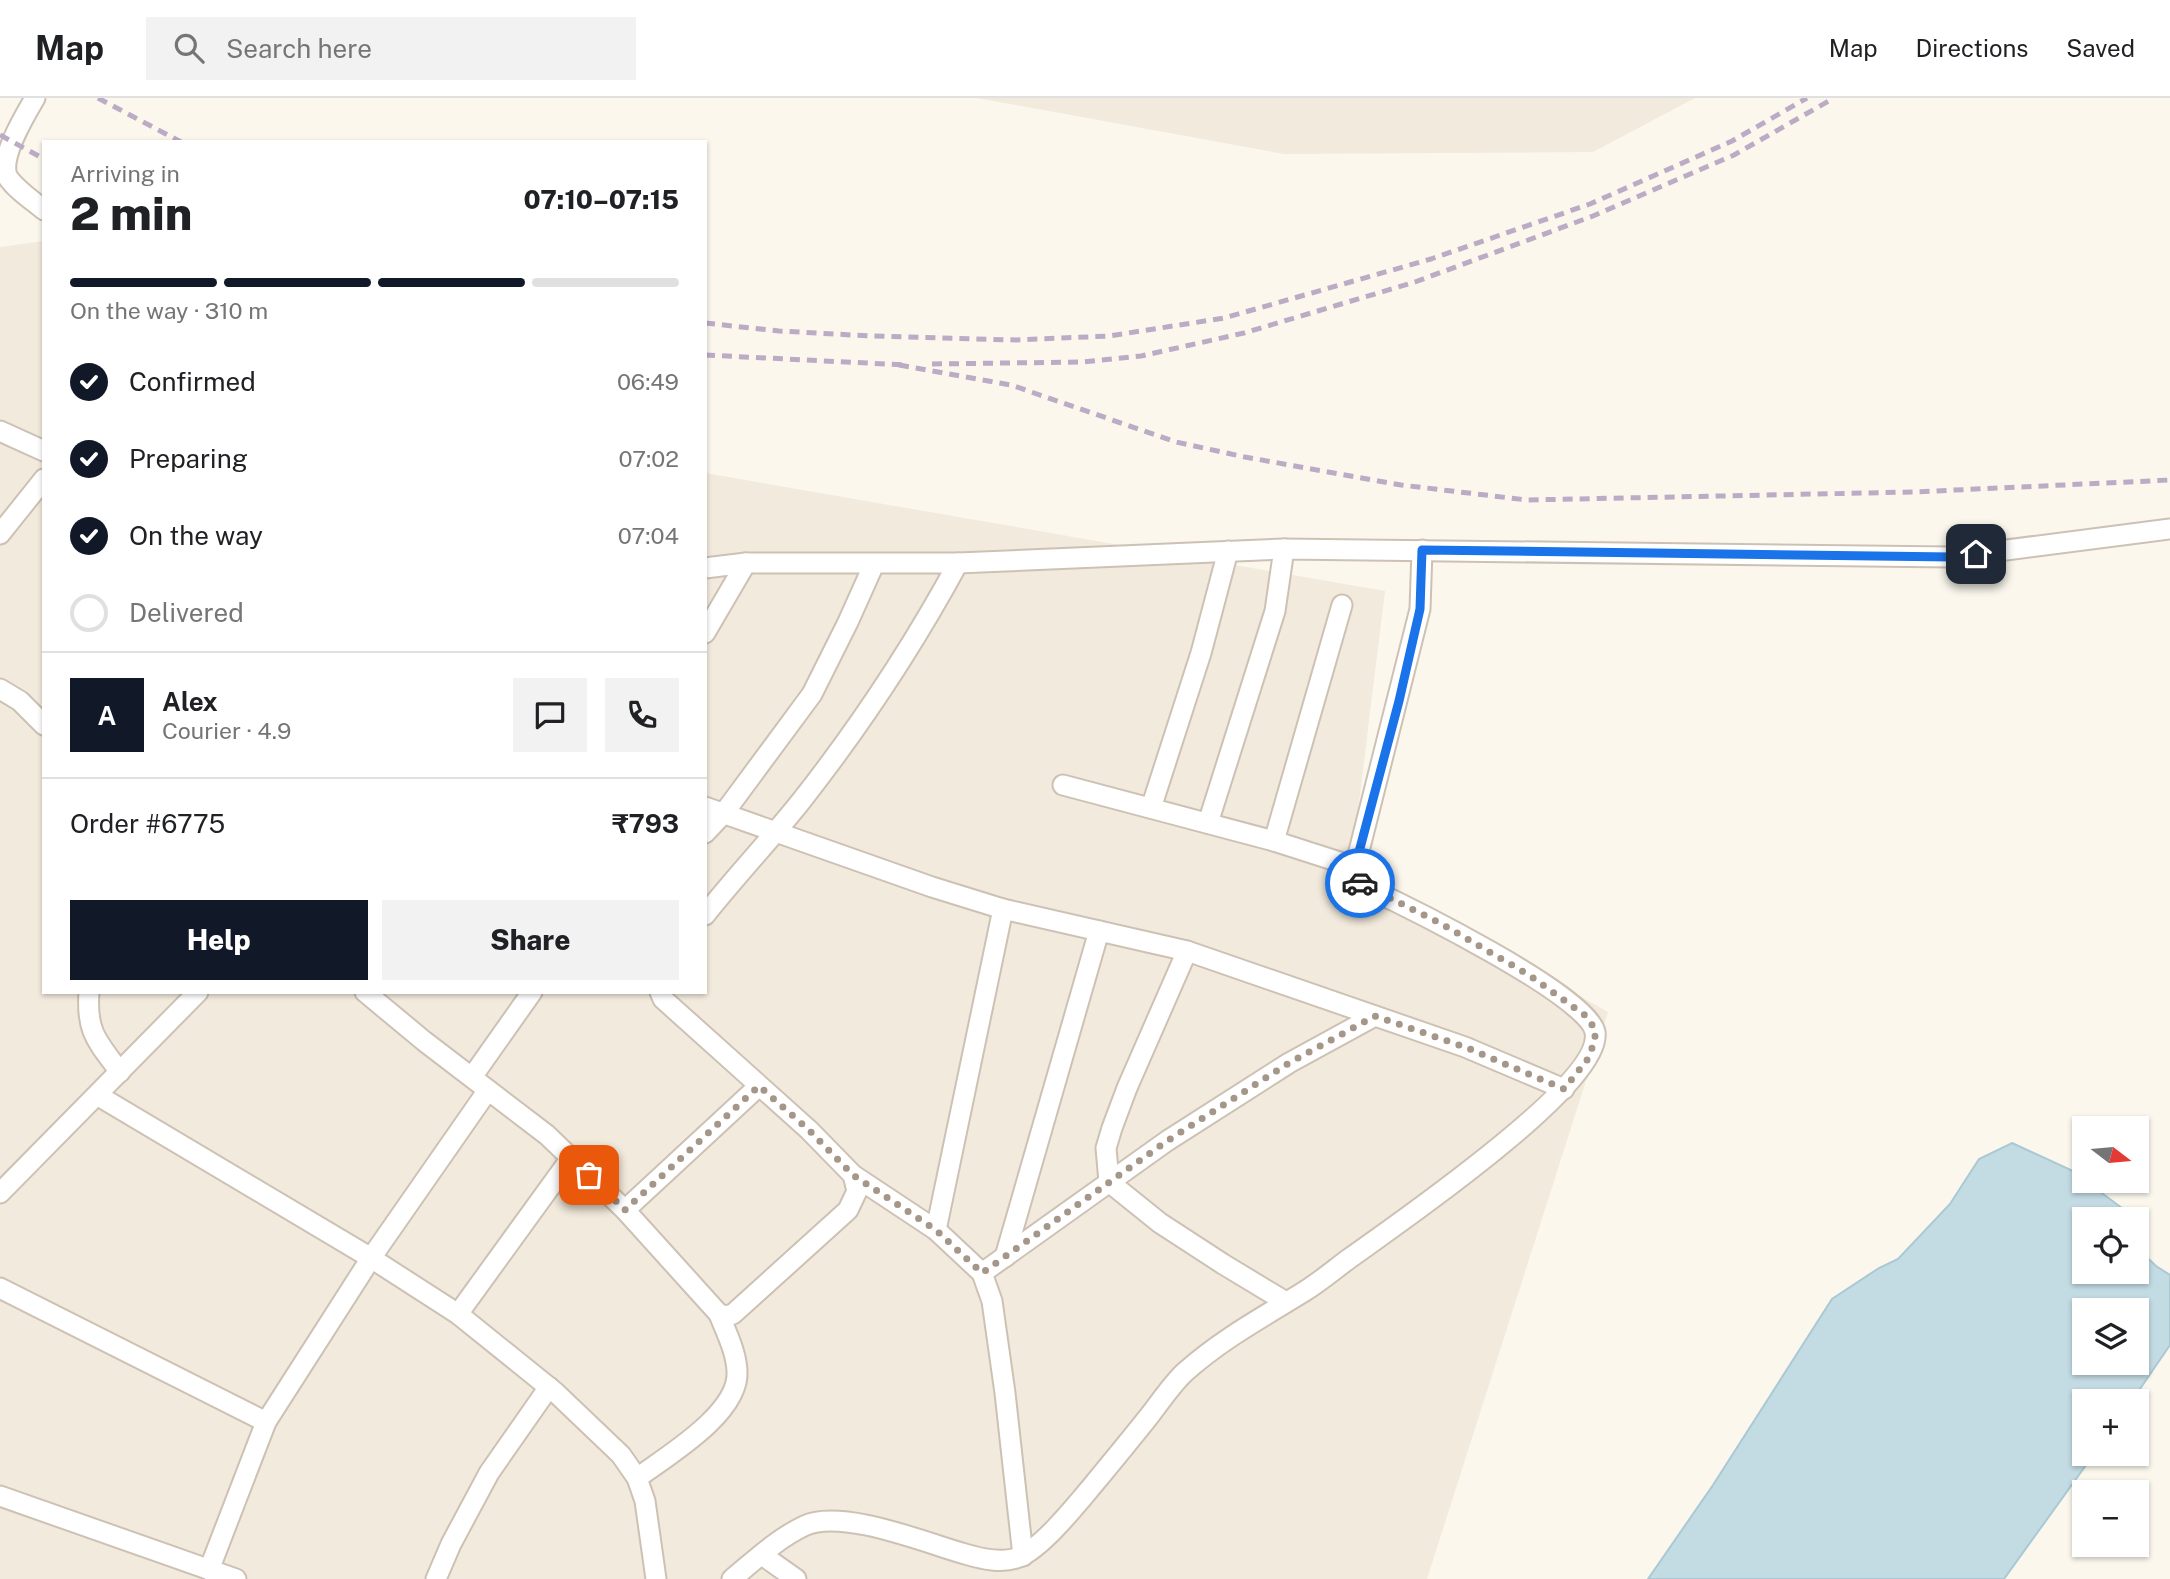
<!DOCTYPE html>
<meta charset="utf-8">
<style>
body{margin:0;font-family:"Public Sans",sans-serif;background:#f2f2f2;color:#202124;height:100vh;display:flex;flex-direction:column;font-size:26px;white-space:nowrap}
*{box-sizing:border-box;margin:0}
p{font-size:23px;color:#757577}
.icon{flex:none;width:38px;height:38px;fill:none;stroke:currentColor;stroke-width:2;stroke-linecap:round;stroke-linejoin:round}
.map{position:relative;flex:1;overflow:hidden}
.side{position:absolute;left:42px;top:42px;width:665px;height:854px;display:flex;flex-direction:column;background:#fff;border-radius:0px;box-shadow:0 2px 5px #0004}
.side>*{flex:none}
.needle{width:46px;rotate:106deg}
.controls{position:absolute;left:2072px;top:1018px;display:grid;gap:14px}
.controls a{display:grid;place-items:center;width:77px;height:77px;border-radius:0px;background:#fff;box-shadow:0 2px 5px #0004;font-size:35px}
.pin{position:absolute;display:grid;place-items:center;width:60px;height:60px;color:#fff;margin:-30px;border-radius:14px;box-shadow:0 4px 10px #0006}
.courier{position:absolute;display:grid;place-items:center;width:70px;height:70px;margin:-35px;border:5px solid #1a73e8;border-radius:50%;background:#fff;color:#222;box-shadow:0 2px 9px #0007}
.headline em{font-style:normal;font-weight:800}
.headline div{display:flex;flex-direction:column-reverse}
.headline{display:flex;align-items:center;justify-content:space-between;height:119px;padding:0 28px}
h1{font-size:46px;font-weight:800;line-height:52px}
.bar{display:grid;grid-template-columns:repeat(4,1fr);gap:10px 7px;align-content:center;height:84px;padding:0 28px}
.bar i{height:9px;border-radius:5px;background:#e0e0e0}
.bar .active{background:#111827}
.bar p{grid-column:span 4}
.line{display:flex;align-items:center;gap:18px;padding:0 28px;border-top:2px solid #e0e0e0}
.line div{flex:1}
.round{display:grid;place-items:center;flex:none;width:74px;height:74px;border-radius:0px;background:#f2f2f2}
ol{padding:0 28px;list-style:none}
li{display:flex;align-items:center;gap:21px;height:77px}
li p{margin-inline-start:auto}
li .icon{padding:7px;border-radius:50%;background:#111827;color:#fff;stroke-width:4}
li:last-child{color:#757577}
li i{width:38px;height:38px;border:4px solid #e0e0e0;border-radius:50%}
.cta{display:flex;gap:14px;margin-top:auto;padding:14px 28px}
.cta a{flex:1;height:80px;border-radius:0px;background:#111827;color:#fff;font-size:28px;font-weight:800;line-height:80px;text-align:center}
.cta a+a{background:#f2f2f2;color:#202124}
header{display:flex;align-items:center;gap:42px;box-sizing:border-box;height:98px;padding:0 35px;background:#fff;border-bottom:2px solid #e0e0e0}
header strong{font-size:33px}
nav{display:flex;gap:38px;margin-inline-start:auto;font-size:24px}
.search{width:490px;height:63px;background:#f2f2f2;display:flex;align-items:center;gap:18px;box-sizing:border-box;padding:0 24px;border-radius:0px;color:#757577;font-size:26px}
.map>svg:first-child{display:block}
.residential{fill:#f2eadc}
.water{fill:#c3dbe3;stroke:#aac9d4;stroke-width:2;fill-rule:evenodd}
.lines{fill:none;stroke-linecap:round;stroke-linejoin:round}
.minor-casing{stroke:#cdc1b4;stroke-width:23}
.minor{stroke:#fff;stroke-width:19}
.rail{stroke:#bcabc5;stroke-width:5;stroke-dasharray:10 7;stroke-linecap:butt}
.done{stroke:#a49688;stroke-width:7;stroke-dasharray:0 12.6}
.route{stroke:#1a73e8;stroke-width:9}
</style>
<header>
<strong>Map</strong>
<div class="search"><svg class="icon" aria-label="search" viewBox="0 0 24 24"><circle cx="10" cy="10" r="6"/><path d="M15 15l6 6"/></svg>Search here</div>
<nav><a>Map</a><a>Directions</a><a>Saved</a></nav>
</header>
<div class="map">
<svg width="2170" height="1481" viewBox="0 0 2170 1481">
<rect width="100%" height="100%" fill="#fbf7ed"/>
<!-- residential -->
<g class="residential">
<path d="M 977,0 L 1695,0 L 1593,54 L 1284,56 Z"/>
<path d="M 44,143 L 44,894 L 705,894 L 705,375 L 1385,493 L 1351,769 L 1608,914 L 1427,1481 L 0,1481 L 0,149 Z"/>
</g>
<!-- water -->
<path class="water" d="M 2012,1045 L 2071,1072 L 2130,1116 L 2132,1122 L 2084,1122 L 2084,1174 L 2137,1174 L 2137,1150 L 2156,1168 L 2170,1177 L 2170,1247 L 2131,1304 L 2084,1304 L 2084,1356 L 2094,1356 L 2004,1481 L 1648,1481 L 1713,1387 L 1832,1201 L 1879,1170 L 1898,1161 L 1950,1106 L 1979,1061 ZM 2084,1213 L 2137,1213 L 2137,1265 L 2084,1265 Z"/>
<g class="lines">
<!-- minor casing -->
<g class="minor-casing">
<g id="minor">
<path d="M 35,0 C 24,19 0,58 7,78 C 15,91 32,102 44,112"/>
<path d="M 0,333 L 44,353"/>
<path d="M 0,436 L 44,381"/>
<path d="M 705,470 L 746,465 L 958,465 L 1284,451 L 1952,459 L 2170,431"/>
<path d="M 705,535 L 746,465"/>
<path d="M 0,591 L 20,603 L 44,627"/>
<path d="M 1063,687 L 1274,743 L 1355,769"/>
<path d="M 705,709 L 932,789 L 1003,811 L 1187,853 L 1465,949 L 1564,991"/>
<path d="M 1151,710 L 1201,555 L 1228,453"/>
<path d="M 1208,725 L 1275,513 L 1284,451"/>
<path d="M 705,735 L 724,715 L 812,596 L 848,524 L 874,466"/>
<path d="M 1274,743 L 1342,507"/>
<path d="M 705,817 C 736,778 771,741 802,702 C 860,628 913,548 958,465"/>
<path d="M 1187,853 L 1127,990 L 1112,1030 L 1106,1050 L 1109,1084 L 1160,1125 L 1223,1166 L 1286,1204"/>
<path d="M 89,894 C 86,934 97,943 120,974"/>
<path d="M 365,894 L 424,943 L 547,1037 L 625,1112 L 719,1216 L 726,1218 L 733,1216 L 848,1112 L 857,1093 L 853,1077 L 809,1032 L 663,901 L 660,894"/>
<path d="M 472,979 L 532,894"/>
<path d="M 97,997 L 371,1160 L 458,1216 L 556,1295 L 621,1357 L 637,1380 L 645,1403 L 656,1481"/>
<path d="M 853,1077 L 936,1132 L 982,1175 L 992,1203 L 1005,1295 L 1023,1458"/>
<path d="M 0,1095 L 198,894"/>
<path d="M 625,1112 L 759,988"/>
<path d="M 936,1132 L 1003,811"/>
<path d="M 1005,1159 L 1099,833"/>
<path d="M 982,1175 L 1167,1043 L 1289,965 L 1375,918"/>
<path d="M 0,1190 L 266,1324"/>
<path d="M 458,1216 L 571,1060"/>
<path d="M 637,1380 C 667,1358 740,1315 737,1273 C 736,1253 726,1234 719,1216"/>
<path d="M 0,1398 L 236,1481"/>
<path d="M 762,1457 L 796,1481"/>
<path d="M 209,1472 L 266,1324 L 371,1160 L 488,992"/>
<path d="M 436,1481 L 451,1446 L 489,1375 L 549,1289"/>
<path d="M 732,1481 C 755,1462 777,1441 804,1428 C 841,1410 926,1445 965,1456 C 982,1461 1003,1466 1019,1459 C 1042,1450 1077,1406 1093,1387 C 1112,1364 1131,1341 1150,1317 C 1161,1303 1172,1286 1185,1274 C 1222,1241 1263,1219 1305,1193 C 1321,1183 1335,1171 1350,1160 C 1393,1129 1604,985 1595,934 C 1588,897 1402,806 1363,788 L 1357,780 L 1355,769 L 1420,511 L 1422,452"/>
</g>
</g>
<!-- minor -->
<use href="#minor" class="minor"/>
<!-- rail -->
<g class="rail">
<path d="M 98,0 L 181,44"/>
<path d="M 0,37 L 44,61"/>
<path d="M 705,225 L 779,233 L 871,238 L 1016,242 L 1109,238 L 1224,220 L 1431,161 L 1590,106 L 1732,43 L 1807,0"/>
<path d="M 705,257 L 907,267"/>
<path d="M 932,266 L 1082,264 L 1141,258 L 1244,235 L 1415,184 L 1593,118 L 1734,57 L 1834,0"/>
<path d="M 899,267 L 1011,287 L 1176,344 L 1245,359 L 1401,387 L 1527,402 L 1913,394 L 2170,382"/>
</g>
</g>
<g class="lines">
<!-- done -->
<path class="done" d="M 589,1077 L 625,1112 L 759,988 L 809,1032 L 853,1077 L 936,1132 L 982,1175 L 1167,1043 L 1289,965 L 1375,918 L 1465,949 L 1564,991 L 1587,962 L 1595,943 L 1595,931 L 1586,918 L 1529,877 L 1440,825 L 1360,785"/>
<!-- route -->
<path class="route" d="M 1360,785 L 1355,774 L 1355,769 L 1399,603 L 1420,511 L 1422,452 L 1952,459 L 1976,456"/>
</g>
</svg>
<div class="controls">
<a><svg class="needle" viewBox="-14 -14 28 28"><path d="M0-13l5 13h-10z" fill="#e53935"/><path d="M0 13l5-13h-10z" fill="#757577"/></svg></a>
<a><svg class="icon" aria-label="locate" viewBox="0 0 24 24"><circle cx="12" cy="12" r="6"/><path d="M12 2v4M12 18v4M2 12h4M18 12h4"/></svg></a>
<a><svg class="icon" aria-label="layers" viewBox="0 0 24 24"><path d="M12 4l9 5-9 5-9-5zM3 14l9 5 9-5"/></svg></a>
<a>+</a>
<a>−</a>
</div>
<div class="pin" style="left:589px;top:1077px;background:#ea580c"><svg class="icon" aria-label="bag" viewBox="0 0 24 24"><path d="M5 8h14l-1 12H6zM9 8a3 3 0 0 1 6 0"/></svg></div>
<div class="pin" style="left:1976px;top:456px;background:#1f2937"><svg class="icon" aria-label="home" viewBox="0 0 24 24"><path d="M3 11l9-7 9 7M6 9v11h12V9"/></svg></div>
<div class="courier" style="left:1360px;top:785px"><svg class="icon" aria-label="car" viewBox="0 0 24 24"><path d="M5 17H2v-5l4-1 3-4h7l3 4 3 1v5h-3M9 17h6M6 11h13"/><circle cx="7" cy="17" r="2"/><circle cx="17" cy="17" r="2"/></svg></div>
<section class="side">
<div class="headline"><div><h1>2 min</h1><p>Arriving in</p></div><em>07:10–07:15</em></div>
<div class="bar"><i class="active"></i><i class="active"></i><i class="active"></i><i></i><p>On the way · 310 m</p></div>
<ol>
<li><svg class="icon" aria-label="check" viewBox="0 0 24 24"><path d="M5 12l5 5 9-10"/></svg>Confirmed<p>06:49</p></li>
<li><svg class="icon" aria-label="check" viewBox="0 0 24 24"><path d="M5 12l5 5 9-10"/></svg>Preparing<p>07:02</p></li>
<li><svg class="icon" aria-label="check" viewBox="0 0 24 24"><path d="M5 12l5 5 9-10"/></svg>On the way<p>07:04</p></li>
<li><i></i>Delivered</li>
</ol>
<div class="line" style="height:126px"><b class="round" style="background:#111827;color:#fff">A</b><div><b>Alex</b><p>Courier · 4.9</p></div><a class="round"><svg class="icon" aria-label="chat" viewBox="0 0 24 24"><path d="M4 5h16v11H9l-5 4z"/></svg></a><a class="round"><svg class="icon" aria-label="phone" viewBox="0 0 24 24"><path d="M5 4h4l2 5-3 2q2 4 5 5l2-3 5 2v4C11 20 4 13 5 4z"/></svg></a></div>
<div class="line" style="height:91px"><div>Order #6775</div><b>₹793</b></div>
<div class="cta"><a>Help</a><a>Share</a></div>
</section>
</div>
